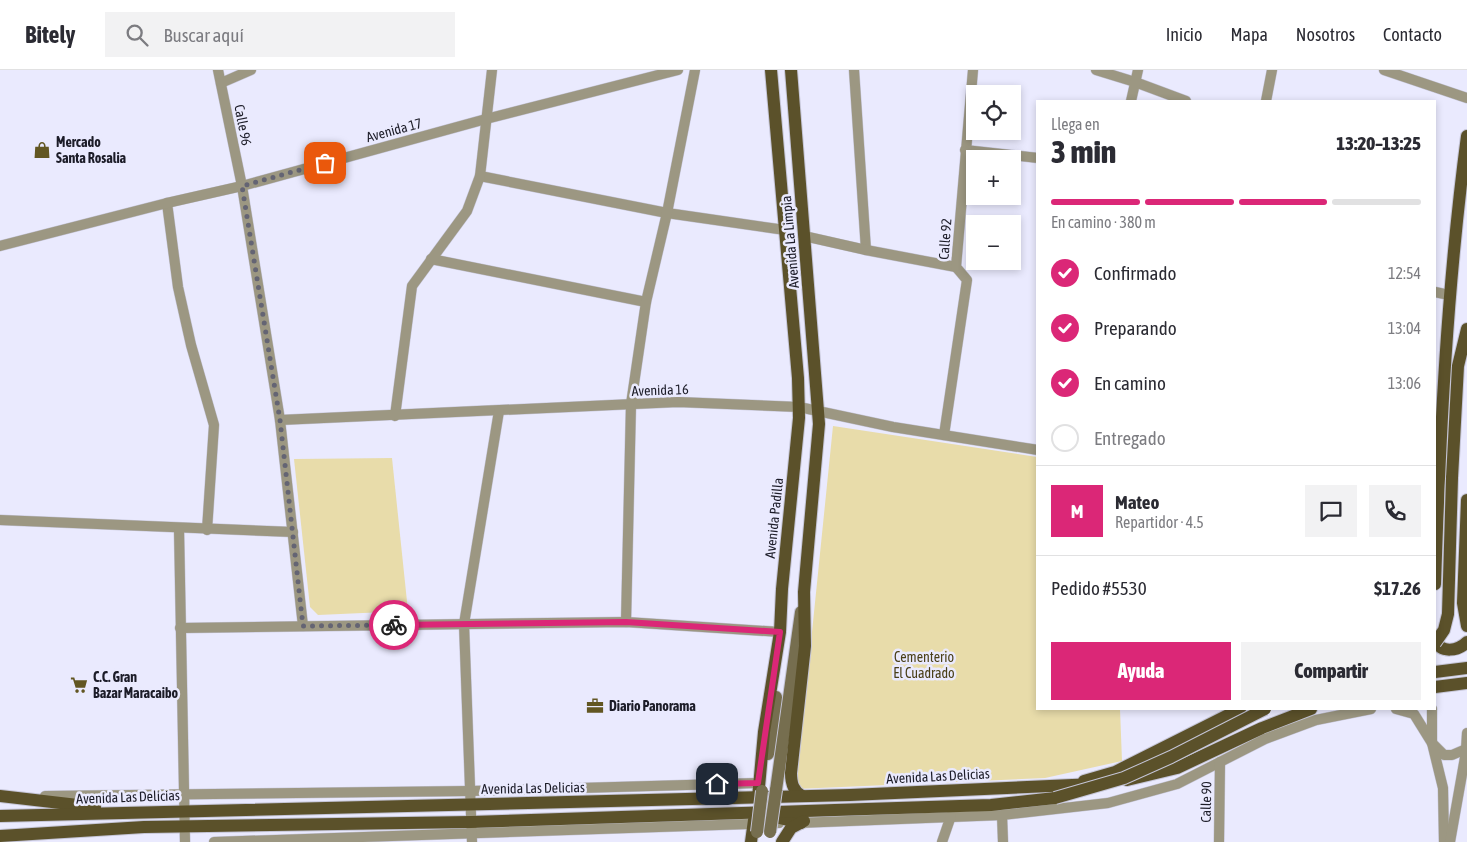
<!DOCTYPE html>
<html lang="es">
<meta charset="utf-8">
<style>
body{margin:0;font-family:"Asap Condensed",sans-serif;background:#f2f2f3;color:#2b2b33;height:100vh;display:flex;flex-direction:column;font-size:19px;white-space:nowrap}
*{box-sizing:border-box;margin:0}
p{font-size:16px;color:#7c7c81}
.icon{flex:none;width:28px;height:28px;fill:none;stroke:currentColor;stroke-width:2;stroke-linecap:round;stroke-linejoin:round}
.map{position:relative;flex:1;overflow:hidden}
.sheet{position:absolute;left:1036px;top:30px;width:400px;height:610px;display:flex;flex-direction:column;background:#fff;border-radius:0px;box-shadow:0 2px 8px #0003}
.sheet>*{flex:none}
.controls{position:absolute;left:966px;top:15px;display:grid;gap:10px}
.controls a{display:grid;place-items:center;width:55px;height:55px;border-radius:0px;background:#fff;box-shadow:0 2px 8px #0003;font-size:25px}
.pin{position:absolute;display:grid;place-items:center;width:42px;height:42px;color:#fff;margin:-21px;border-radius:10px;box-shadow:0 2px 8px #0006}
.courier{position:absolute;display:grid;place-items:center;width:50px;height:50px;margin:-25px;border:4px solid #db2777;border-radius:50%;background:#fff;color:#222;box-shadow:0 1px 6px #0007}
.headline em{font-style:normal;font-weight:800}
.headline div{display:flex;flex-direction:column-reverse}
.headline{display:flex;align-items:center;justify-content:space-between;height:85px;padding:0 15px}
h1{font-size:32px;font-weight:800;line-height:38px}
.bar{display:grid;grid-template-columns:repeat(4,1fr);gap:8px 5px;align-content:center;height:60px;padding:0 15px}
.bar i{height:6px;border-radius:4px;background:#e1e1e2}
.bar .on{background:#db2777}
.bar p{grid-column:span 4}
.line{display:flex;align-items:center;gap:12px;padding:0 15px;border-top:1px solid #e1e1e2}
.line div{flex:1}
.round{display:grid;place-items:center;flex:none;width:52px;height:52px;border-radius:0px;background:#f2f2f3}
ol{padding:0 15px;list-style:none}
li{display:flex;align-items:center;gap:15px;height:55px}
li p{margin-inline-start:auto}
li .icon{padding:5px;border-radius:50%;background:#db2777;color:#fff;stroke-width:4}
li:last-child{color:#7c7c81}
li i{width:28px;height:28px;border:2px solid #e1e1e2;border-radius:50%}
.primary-button{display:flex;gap:10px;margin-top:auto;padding:10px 15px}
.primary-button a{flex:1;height:58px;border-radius:0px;background:#db2777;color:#fff;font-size:20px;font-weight:800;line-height:58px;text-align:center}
.primary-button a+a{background:#f2f2f3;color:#2b2b33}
header{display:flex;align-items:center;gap:30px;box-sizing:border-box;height:70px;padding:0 25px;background:#fff;border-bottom:1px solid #e1e1e2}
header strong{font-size:24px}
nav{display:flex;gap:28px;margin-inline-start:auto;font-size:18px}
.search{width:350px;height:45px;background:#f2f2f3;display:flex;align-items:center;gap:12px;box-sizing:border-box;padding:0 18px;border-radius:0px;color:#7c7c81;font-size:19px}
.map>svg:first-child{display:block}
.green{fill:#e8dcaa}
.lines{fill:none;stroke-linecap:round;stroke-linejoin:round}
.street-casing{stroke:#c5c5d7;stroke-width:11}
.secondary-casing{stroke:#c5c5d7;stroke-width:14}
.primary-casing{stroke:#c5c5d7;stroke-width:14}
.street{stroke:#9c9782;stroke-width:10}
.secondary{stroke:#766e4f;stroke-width:12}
.primary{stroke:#5b512a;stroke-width:12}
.secondary-bridge-casing{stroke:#c5c5d7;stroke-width:14;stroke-linecap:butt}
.primary-bridge-casing{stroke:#c5c5d7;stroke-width:14;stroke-linecap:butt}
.secondary-bridge{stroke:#766e4f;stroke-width:12}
.primary-bridge{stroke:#5b512a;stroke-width:12}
.done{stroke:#646473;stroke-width:5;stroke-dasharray:0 9}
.route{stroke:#db2777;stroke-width:6}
.labels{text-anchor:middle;stroke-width:5;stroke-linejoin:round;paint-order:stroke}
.street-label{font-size:14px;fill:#1c1c28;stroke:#eaeafe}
.poi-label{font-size:14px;font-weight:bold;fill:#1c1c28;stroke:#eaeafe;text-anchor:start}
.park-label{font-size:14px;fill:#493f17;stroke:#eaeafe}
</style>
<header>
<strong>Bitely</strong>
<div class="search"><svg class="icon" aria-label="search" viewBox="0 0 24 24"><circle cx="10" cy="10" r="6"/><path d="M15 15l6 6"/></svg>Buscar aquí</div>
<nav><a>Inicio</a><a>Mapa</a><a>Nosotros</a><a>Contacto</a></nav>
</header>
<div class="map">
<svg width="1467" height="772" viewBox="0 0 1467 772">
<rect width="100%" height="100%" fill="#eaeafe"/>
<!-- green -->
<g class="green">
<path d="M 833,356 L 1037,387 L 1038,639 L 1120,639 L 1122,691 L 1045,708 L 796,719 Z"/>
<path d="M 392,388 L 408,541 L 318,545 L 310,537 L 294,389 Z"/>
</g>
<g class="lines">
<!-- street casing -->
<g class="street-casing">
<g id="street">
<path d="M 218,0 L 242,116 L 280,350 L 303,556"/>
<path d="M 854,0 L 866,180"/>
<path d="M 1096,0 L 1135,12 L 1186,31"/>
<path d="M 1384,0 L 1467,28"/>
<path d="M 221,13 L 251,0"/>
<path d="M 1131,31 L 1138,0"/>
<path d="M 1266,31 L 1272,0"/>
<path d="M 965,80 L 1038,88"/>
<path d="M 480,106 L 667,143 L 785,160"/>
<path d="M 167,133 L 178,217 L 191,275 L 214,355 L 207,460"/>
<path d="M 804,166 L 866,180 L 956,197"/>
<path d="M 0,176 L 167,133 L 242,116 L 486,49 L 678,0"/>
<path d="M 431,189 L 646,232"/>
<path d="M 1435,222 L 1449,225"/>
<path d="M 395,346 L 412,216 L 467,141 L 480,106 L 492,0"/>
<path d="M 280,350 L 678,332 L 799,337 L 893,357 L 1038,380"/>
<path d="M 944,365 L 967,210 L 956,197 L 973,0"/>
<path d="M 0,450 L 293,462"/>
<path d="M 179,459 L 185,772"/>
<path d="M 626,552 L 631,334 L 646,232 L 667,143 L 695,0"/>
<path d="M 180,558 L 626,552 L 780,562"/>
<path d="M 1396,639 L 1414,644 L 1432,673 L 1444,685 L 1452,685 L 1466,679"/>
<path d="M 1432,639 L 1432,673 L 1443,718 L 1444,772"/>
<path d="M 1466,679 L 1467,663"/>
<path d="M 45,726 L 470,721 L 758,713"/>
<path d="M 1002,745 L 1003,772"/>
<path d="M 798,753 L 1002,745 L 1108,733 L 1177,714 L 1265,669 L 1316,650 L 1371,639"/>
<path d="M 214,772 L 779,753"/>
<path d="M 472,772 L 464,554 L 499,341"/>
<path d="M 942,772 L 951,746"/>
<path d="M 1219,772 L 1220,692"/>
<path d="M 1450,772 L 1467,676"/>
</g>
</g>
<!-- secondary casing -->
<g class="secondary-casing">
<g id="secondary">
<path d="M 768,684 L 776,627"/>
<path d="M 776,720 L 801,542"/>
</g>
</g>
<!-- primary casing -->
<g class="primary-casing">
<g id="primary">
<path d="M 791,0 L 819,354 L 804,522 L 805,576 L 791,703 C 791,713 793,721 802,726"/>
<path d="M 1452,408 L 1458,296 L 1467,259"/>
<path d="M 1467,430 L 1463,533 L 1467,556"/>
<path d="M 1435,514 C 1440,363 1447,216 1467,66"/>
<path d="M 1435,570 C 1441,584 1458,581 1467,572"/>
<path d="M 1435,602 L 1467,598"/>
<path d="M 1435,617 L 1467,613"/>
<path d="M 1127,710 L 1177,698 L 1262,658 L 1311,639"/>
<path d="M 1084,711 L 1115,702 L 1240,639"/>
<path d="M 0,726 L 95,737"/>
<path d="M 758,728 L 764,662 L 780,562 L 782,519 L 799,348 L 798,308 L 771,0"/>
<path d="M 0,746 L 850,725 L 1095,714"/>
<path d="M 775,747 L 801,753"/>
<path d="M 0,766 L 144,757 L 471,752 L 835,740 L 991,735 L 1055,728"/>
<path d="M 751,772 L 754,750"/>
<path d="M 782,772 L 791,758 L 804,751"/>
</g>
</g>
<!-- street -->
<use href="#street" class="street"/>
<!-- secondary -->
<use href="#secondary" class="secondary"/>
<!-- primary -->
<use href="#primary" class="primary"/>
<!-- secondary-bridge casing -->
<g class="secondary-bridge-casing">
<g id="secondary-bridge">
<path d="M 757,762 L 762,721"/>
<path d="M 770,762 L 776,720"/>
</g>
</g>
<!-- primary-bridge casing -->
<g class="primary-bridge-casing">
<g id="primary-bridge">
<path d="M 1435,573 L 1444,560 L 1448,544 L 1452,408"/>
<path d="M 1055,728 L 1124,708 L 1171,687 L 1265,639"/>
</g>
</g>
<!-- secondary-bridge -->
<use href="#secondary-bridge" class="secondary-bridge"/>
<!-- primary-bridge -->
<use href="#primary-bridge" class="primary-bridge"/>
</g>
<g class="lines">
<!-- done -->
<path class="done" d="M 325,93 L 242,116 L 280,350 L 303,556 L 394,555"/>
<!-- route -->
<path class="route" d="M 394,555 L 626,552 L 780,562 L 758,713 L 717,714"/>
</g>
<!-- icons -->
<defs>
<g id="shop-bare" transform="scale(1.35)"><path d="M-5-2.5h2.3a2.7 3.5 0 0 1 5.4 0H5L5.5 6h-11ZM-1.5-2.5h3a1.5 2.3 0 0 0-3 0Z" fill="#625622" stroke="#eaeafe" stroke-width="2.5" paint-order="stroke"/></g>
<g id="supermarket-bare" transform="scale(1.35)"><path d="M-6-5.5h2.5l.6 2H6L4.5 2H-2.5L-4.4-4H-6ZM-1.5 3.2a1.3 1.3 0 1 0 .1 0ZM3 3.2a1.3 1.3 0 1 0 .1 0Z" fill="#625622" stroke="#eaeafe" stroke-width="2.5" paint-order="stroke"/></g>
<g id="office-bare" transform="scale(1.35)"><path d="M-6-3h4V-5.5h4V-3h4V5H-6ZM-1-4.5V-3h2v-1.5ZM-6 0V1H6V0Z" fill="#625622" stroke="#eaeafe" stroke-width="2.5" paint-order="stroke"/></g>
</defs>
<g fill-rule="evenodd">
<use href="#shop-bare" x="42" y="80"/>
<use href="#supermarket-bare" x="79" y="615"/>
<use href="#office-bare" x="595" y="636"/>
</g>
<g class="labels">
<!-- street labels -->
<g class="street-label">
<text transform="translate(243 55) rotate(79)" y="5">Calle 96</text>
<text transform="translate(394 60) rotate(-15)" y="5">Avenida 17</text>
<text transform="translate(945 169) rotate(-86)" y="5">Calle 92</text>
<text transform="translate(790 172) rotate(-95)" y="5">Avenida La Limpia</text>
<text transform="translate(660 320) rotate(-2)" y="5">Avenida 16</text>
<text transform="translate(774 448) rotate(-84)" y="5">Avenida Padilla</text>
<text transform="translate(938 706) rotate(-3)" y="5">Avenida Las Delicias</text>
<text transform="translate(533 718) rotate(-1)" y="5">Avenida Las Delicias</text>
<text transform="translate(128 727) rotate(-2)" y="5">Avenida Las Delicias</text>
<text transform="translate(1206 732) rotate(-89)" y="5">Calle 90</text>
</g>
<!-- poi labels -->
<g class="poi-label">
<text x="56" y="77">Mercado<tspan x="56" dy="16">Santa Rosalia</tspan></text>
<text x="93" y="612">C.C. Gran<tspan x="93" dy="16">Bazar Maracaibo</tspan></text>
<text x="609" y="641">Diario Panorama</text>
</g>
<!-- park labels -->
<g class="park-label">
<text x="924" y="592">Cementerio<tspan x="924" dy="16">El Cuadrado</tspan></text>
</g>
</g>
</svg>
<div class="controls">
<a><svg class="icon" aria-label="locate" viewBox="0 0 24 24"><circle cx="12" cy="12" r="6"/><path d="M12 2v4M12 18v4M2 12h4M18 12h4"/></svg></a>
<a>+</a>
<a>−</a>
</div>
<div class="pin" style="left:325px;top:93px;background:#ea580c"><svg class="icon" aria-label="bag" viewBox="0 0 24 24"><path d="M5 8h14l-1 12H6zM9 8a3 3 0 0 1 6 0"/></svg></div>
<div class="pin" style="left:717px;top:714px;background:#1f2937"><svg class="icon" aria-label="home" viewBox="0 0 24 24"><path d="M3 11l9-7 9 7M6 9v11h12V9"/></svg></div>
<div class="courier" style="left:394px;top:555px"><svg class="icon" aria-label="bike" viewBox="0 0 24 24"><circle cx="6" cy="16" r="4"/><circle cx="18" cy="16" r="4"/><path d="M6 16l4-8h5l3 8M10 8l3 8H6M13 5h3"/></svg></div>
<section class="sheet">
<div class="headline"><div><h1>3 min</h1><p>Llega en</p></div><em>13:20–13:25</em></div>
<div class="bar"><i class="on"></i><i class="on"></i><i class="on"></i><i></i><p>En camino · 380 m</p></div>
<ol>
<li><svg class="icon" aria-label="check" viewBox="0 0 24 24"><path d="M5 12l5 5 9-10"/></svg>Confirmado<p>12:54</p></li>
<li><svg class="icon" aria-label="check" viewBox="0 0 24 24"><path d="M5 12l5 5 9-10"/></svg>Preparando<p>13:04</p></li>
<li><svg class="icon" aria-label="check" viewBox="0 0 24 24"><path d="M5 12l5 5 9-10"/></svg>En camino<p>13:06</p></li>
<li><i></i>Entregado</li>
</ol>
<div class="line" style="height:90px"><b class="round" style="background:#db2777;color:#fff">M</b><div><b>Mateo</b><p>Repartidor · 4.5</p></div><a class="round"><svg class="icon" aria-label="chat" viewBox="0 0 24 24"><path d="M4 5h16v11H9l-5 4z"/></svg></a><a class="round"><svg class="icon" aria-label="phone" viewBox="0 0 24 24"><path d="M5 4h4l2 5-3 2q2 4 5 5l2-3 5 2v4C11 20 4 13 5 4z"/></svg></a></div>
<div class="line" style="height:65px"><div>Pedido #5530</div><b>$17.26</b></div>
<div class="primary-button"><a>Ayuda</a><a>Compartir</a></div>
</section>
</div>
